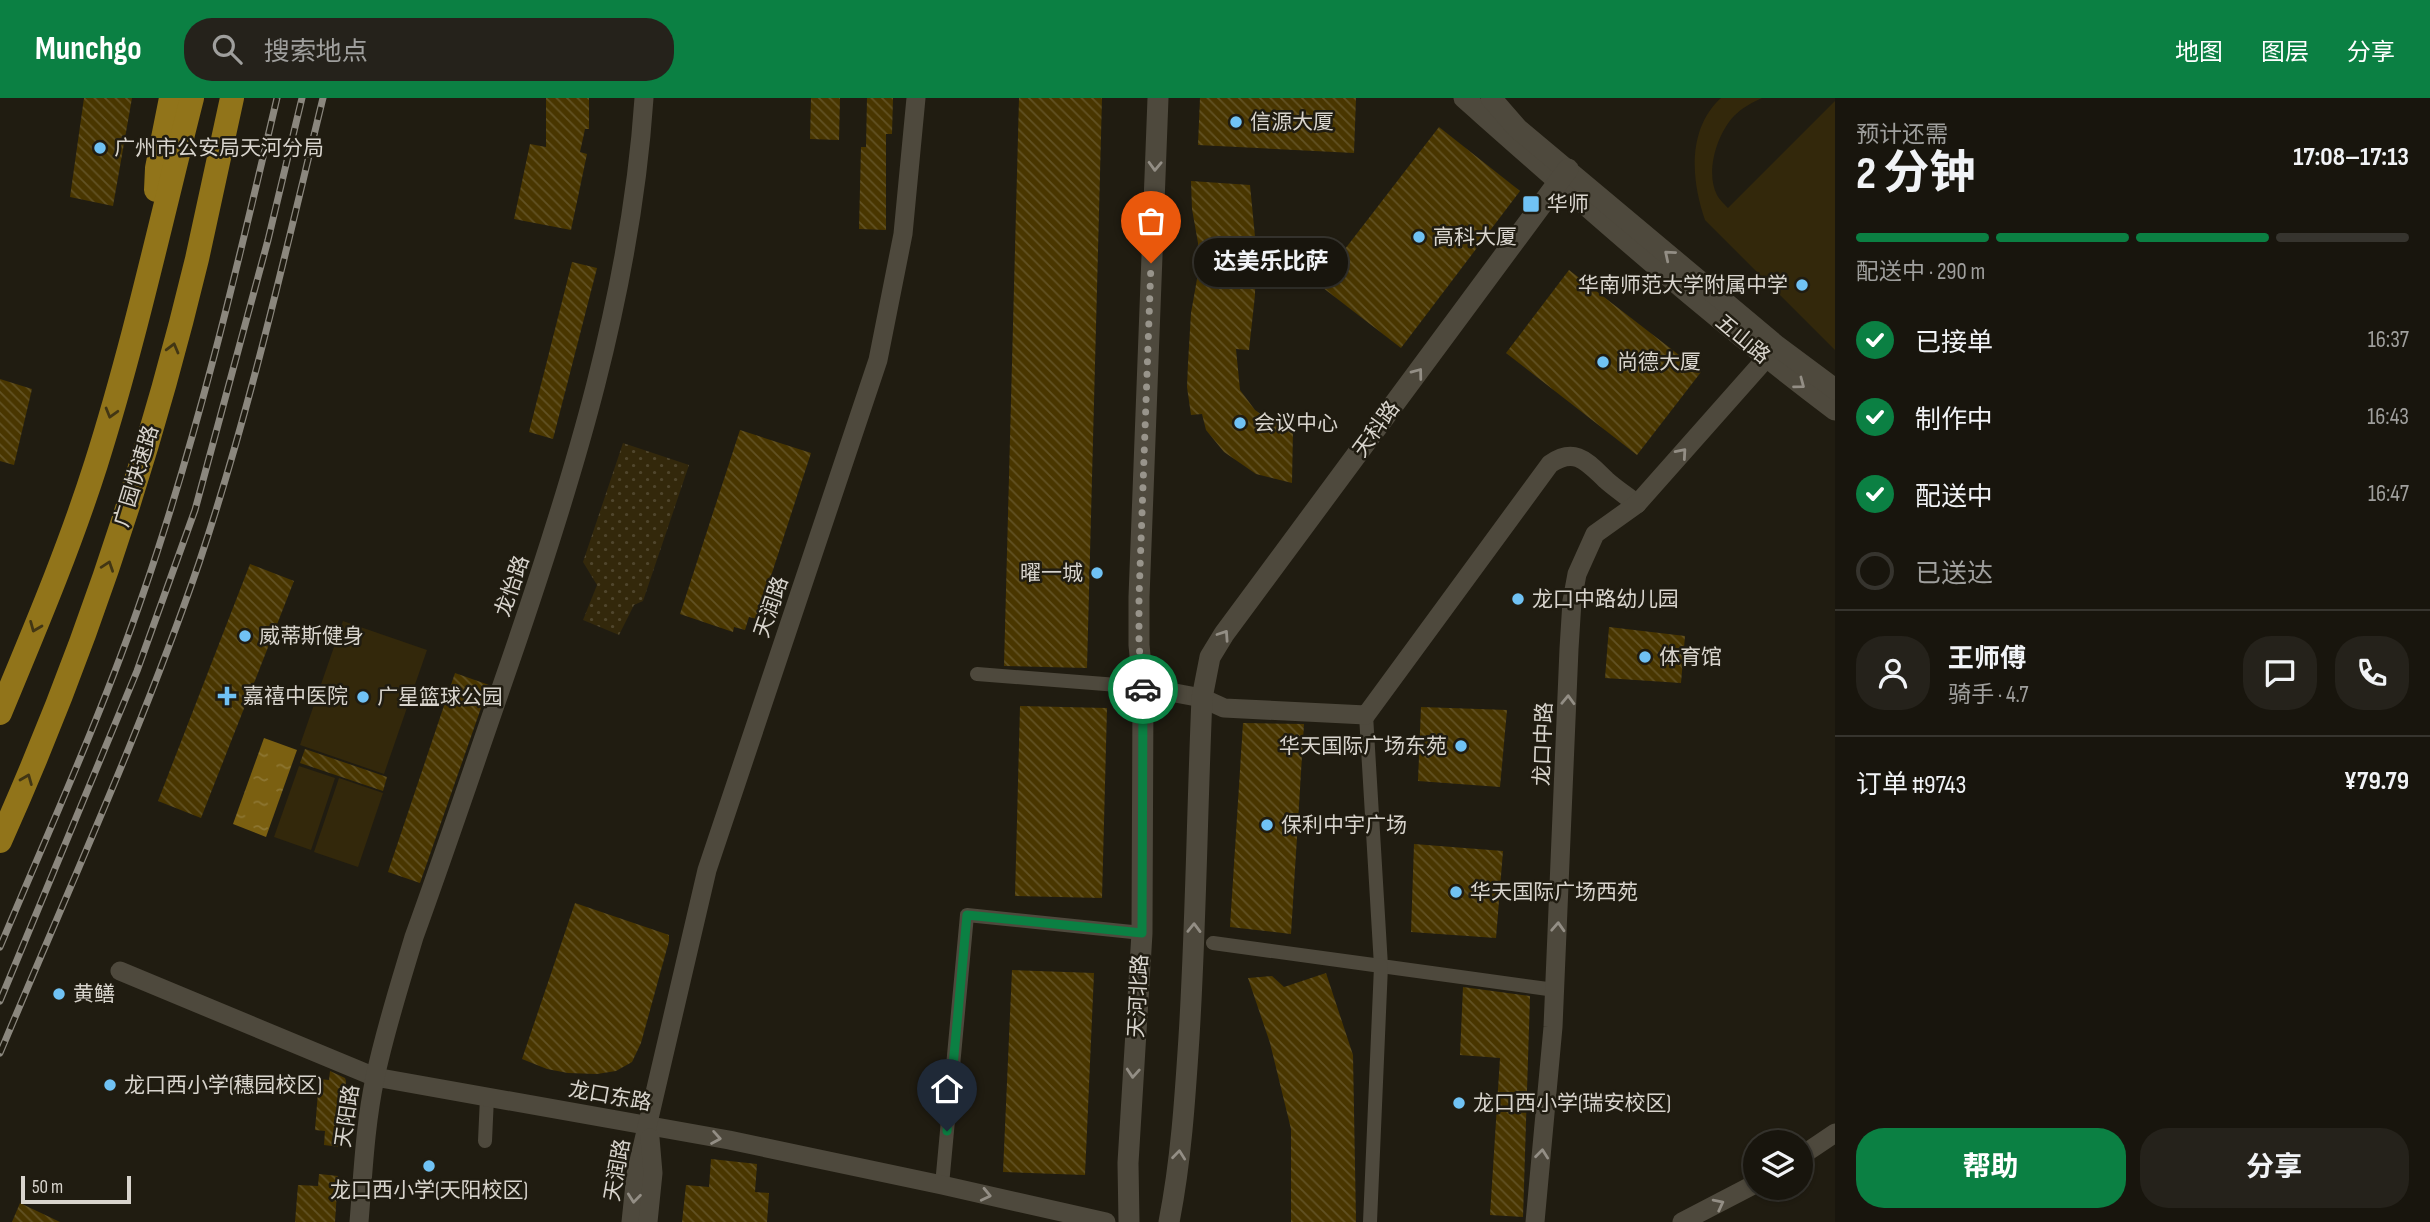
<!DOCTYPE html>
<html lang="zh">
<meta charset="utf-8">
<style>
body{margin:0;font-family:"Sofia Sans Condensed","Noto Sans SC",sans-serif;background:#25221b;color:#f1f3f6;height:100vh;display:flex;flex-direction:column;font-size:26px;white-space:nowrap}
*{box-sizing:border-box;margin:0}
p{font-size:23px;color:#9f9f9d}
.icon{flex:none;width:38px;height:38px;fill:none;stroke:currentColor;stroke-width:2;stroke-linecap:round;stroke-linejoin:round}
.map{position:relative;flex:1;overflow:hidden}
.side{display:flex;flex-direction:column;background:#18150d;width:595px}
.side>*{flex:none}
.tools{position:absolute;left:1743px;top:1032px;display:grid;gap:14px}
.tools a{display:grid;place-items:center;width:70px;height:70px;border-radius:50%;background:#18150d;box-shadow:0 2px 5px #0004,0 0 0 2px #36342e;font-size:35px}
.scale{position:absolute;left:21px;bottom:18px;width:110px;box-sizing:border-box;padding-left:7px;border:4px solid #d8d4cd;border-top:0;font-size:19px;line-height:24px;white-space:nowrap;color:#d8d4cd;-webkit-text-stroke:5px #201c11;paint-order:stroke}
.pin{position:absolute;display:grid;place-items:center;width:60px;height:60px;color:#fff;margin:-72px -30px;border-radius:50% 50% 50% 0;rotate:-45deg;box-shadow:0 0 7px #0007}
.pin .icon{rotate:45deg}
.courier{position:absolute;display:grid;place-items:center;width:70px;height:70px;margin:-35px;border:5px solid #0b8043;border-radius:50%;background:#fff;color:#222;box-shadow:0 2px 9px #0007}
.bubble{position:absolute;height:49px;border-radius:24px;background:#18150d;box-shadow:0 2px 5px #0004,0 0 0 2px #36342e;font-size:23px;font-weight:700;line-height:49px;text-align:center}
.headline em{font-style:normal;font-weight:700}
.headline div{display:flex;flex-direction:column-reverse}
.headline{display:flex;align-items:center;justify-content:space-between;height:119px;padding:0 21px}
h1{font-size:46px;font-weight:700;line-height:52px}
.bar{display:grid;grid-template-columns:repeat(4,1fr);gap:10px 7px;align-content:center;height:84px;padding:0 21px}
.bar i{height:9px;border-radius:5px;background:#36342e}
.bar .active{background:#0b8043}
.bar p{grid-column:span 4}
.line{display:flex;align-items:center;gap:18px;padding:0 21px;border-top:2px solid #36342e}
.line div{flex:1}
.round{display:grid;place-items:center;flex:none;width:74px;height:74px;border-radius:28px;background:#25221b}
ol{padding:0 21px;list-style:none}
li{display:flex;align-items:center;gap:21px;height:77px}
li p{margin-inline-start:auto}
li .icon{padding:7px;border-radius:50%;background:#0b8043;color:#fff;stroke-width:4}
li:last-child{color:#9f9f9d}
li i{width:38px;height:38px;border:4px solid #36342e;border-radius:50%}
.cta{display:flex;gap:14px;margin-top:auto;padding:14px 21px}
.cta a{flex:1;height:80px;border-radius:28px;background:#0b8043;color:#fff;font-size:28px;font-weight:700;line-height:80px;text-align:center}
.cta a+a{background:#25221b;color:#f1f3f6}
header{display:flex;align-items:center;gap:42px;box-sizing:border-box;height:98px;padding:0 35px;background:#0b8043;color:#fff}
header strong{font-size:33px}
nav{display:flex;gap:38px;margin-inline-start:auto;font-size:24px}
.search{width:490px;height:63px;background:#25221b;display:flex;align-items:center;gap:18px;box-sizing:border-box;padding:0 24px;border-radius:28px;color:#9f9f9d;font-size:26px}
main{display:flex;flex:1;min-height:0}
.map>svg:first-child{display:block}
.green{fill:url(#green-dots)}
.pitch{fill:#33280b}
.water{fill:url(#water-ripples)}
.building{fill:url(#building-back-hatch)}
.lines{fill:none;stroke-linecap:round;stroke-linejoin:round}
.minor{stroke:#4e493d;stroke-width:14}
.tertiary{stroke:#4e493d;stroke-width:19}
.secondary{stroke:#4e493d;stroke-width:21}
.trunk{stroke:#91741a;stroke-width:24}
.rail-casing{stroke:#8b877e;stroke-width:7}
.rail{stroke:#201c11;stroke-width:4.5;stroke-dasharray:13;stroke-linecap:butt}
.oneway{stroke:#938e85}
.oneway2{stroke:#423614}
.done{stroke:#98948b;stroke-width:7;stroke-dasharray:0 12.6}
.route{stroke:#0b8043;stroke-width:9}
.poi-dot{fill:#70c2f4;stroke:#201c11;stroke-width:2.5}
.labels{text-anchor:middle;stroke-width:5;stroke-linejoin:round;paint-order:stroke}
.poi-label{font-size:21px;fill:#d8d4cd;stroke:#201c11;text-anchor:start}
.street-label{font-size:21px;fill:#d8d4cd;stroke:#201c11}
</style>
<header>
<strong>Munchgo</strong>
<div class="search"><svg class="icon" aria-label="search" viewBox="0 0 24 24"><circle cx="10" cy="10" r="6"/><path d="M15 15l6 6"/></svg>搜索地点</div>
<nav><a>地图</a><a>图层</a><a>分享</a></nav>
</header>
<main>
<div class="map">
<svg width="1835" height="1124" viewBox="0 0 1835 1124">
<defs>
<pattern id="green-dots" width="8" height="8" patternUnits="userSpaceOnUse" patternTransform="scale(1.75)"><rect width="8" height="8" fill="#33280b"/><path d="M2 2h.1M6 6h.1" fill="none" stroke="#50462d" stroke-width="1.8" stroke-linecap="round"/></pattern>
<pattern id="water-ripples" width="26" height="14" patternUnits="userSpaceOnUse" patternTransform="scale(1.75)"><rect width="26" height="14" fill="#7b6011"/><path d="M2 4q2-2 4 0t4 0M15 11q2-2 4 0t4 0" fill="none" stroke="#8d7632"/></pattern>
<pattern id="building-back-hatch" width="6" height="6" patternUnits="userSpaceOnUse" patternTransform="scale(1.75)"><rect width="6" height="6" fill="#493600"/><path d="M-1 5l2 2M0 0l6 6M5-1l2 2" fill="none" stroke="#625224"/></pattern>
</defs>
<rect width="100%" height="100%" fill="#201c11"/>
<!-- green -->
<path class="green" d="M 623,345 L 689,367 L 643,503 L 634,507 L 619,537 L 583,522 L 597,487 L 583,464 Z"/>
<!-- pitch -->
<g class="pitch">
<path d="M 1721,0 L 1762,0 C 1751,5 1742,10 1734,18 C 1717,36 1705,74 1717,97 C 1719,101 1724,106 1728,110 L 1835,3 L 1835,252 L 1705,122 C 1691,82 1687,31 1721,0 Z"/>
<path d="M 343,523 L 427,552 L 384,676 L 300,647 Z"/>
<path d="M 299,668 L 335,680 L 311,752 L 274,739 Z"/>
<path d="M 339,680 L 383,695 L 358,769 L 314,754 Z"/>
</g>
<!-- water -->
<path class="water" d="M 264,640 L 297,652 L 266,739 L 233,726 Z"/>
<!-- building -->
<g class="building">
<path d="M 84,0 L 132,0 L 113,108 L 70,99 Z"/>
<path d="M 546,0 L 589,0 L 589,31 L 585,31 L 580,54 L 587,56 L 571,132 L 514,121 L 530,46 L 546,49 Z"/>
<path d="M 811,0 L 840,0 L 839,42 L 810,41 Z"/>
<path d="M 867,0 L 893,0 L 892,36 L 886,36 L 886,132 L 859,131 L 861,49 L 866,49 Z"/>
<path d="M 1019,0 L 1102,0 L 1087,570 L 1004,568 Z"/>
<path d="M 1200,0 L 1356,0 L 1354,55 L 1198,47 Z"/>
<path d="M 1439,29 L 1520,93 L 1401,250 L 1318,186 Z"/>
<path d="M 1191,83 L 1250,87 L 1256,149 L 1255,197 L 1249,252 L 1236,251 L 1240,292 L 1255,312 L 1270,323 L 1293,331 L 1292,385 L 1256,376 L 1224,354 L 1206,332 L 1202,316 L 1191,317 L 1187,289 L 1188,265 L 1191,215 L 1197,181 L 1198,145 L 1192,111 Z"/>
<path d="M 572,164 L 597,170 L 553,341 L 529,334 Z"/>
<path d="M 1569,172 L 1701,274 L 1637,357 L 1506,255 Z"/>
<path d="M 0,281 L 32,291 L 14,367 L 0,363 Z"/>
<path d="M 740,332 L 811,355 L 757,521 L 749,519 L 745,532 L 734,529 L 733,534 L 680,516 Z"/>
<path d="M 250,466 L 294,483 L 201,720 L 158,703 Z"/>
<path d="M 1609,529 L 1685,538 L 1681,585 L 1605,580 Z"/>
<path d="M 455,575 L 489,587 L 420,785 L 388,774 Z"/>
<path d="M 1020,608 L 1107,610 L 1102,800 L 1015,798 Z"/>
<path d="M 1421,609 L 1507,612 L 1500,689 L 1418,683 Z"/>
<path d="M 1243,625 L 1304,626 L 1291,836 L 1230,829 Z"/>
<path d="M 305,651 L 387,679 L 383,693 L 300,665 Z"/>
<path d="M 1414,746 L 1503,753 L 1496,840 L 1411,834 Z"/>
<path d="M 575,805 L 669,837 L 669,843 L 641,945 L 632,964 L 616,973 L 597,976 L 568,975 L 547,971 L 522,961 Z"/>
<path d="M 1012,872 L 1094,875 L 1085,1077 L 1003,1074 Z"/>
<path d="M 1326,875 L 1353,957 L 1356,1124 L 1291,1124 L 1291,1031 L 1270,945 L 1248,880 L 1272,878 L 1284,889 Z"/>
<path d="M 1463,889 L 1530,898 L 1523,1119 L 1490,1117 L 1500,960 L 1460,957 Z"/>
<path d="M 330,973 L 345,980 L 346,983 L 340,1049 L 324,1047 L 325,1033 L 315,1032 L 319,981 L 329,982 Z"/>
<path d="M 711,1061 L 757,1066 L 755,1094 L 769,1095 L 767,1124 L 682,1124 L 686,1087 L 709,1089 Z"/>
<path d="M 319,1076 L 338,1078 L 335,1124 L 295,1124 L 298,1087 L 318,1088 Z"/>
<path d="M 20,1105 L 60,1124 L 12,1124 Z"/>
</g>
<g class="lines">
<!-- minor -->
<g class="minor">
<path d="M 977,576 L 1143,589"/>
<path d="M 1366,617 L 1381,868 L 1555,892"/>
<path d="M 1213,845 L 1381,868 L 1370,1124"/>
<path d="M 485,1043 L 487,999"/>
<path d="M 942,1087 L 967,817 L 1142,835"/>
</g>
<!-- tertiary -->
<g class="tertiary">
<path d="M 1143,589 L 1202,600 L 1224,610 L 1366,617 L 1550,366 C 1576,348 1588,365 1606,382 C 1616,391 1627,398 1637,406"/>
<path d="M 120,873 L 375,979 L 729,1042 L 942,1087 L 1106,1124"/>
<path d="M 1801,1058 L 1835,1035"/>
<path d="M 359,1124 C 363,1076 365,1027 375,980 C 385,932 400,886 414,839 C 447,748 478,656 510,564 C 573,381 631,195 644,0"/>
<path d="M 631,1124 L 636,1076 L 707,772 L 878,262 L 903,136 L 916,0"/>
<path d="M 648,1124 L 653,1075 L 650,1040"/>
<path d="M 1535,1124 L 1553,929 L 1569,551 L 1572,503 L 1577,476 L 1595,436 L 1637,406 L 1777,248"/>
<path d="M 1682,1124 L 1755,1086"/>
</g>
<!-- secondary -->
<g class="secondary">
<path d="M 1464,0 C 1585,107 1706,215 1835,312"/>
<path d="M 1491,0 L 1517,30 L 1777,248 L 1835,291"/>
<path d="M 1129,1124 L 1128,1065 L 1142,835 L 1143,589 L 1139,547 L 1139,499 L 1158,0"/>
<path d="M 1169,1124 C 1181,1063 1185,1001 1189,939 C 1196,826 1197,713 1202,600 L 1210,559 L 1224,536 L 1568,71"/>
</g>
<!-- trunk -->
<g class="trunk">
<path d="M 156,92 L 157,70 L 171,0"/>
<path d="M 0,615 C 34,533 69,451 96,366 C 134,246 161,122 192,0"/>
<path d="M 0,743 C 84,556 149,360 197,161 C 209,107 220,54 232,0"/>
</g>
<!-- rail casing -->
<g class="rail-casing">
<g id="rail">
<path d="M 0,849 C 49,732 102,616 143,496 C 199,334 238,166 277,0"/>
<path d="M 0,903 L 137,573 L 195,412 L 268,142 L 302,0"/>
<path d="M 0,955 C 68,792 142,631 199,465 C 250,313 285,156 323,0"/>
</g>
</g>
<!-- rail -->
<use href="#rail" class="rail"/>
</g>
<!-- one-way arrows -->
<defs><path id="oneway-chevron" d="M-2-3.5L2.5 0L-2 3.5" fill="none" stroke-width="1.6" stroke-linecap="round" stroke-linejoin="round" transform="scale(1.75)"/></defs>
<g class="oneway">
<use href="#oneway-chevron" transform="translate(1155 68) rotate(92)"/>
<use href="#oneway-chevron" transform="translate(1669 157) rotate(-140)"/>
<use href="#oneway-chevron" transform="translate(1418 275) rotate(-53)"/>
<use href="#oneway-chevron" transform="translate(1800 286) rotate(37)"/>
<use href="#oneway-chevron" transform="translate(1682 355) rotate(-49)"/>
<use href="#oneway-chevron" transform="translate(1224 537) rotate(-56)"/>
<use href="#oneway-chevron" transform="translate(1568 602) rotate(-88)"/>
<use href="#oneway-chevron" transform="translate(1558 829) rotate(-87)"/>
<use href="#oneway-chevron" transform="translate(1194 830) rotate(-89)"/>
<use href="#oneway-chevron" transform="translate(1133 975) rotate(94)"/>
<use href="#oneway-chevron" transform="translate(716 1040) rotate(10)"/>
<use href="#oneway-chevron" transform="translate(1542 1056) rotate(-84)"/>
<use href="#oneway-chevron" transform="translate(1179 1057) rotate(-84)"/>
<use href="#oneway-chevron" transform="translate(986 1097) rotate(13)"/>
<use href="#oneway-chevron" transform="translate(634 1100) rotate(96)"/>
<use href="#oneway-chevron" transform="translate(1719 1106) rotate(-27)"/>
</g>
<g class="oneway2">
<use href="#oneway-chevron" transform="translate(173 250) rotate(-75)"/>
<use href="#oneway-chevron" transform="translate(111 315) rotate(106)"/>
<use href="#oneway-chevron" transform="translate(108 468) rotate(-71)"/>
<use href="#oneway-chevron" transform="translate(35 529) rotate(112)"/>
<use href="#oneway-chevron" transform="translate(27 681) rotate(-68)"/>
</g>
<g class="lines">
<!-- done -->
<path class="done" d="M 1143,591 L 1139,547 L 1139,499 L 1151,165"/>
<!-- route -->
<path class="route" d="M 947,1033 L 967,817 L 1142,835 L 1143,591"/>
</g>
<!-- markers -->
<g class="poi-dot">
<circle cx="1236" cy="24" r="7"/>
<circle cx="100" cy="50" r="7"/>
<rect x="1522" y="97" width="18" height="18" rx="3.5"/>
<circle cx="1419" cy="139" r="7"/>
<circle cx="1802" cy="187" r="7"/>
<circle cx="1603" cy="264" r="7"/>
<circle cx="1240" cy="325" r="7"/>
<circle cx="1097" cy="475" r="7"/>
<circle cx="1518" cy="501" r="7"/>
<circle cx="245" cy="538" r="7"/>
<circle cx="1645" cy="559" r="7"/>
<path d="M223.5 587.5h7v7h7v7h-7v7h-7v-7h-7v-7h7z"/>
<circle cx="363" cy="599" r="7"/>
<circle cx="1461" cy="648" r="7"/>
<circle cx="1267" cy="727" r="7"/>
<circle cx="1456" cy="794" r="7"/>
<circle cx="59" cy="896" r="7"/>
<circle cx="110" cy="987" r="7"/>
<circle cx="1459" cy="1005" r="7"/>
<circle cx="429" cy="1068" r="7"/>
</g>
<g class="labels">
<!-- poi labels -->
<g class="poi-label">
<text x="1250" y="31">信源大厦</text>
<text x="114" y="57">广州市公安局天河分局</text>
<text x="1547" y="113">华师</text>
<text x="1433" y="146">高科大厦</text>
<text x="1788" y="194" text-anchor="end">华南师范大学附属中学</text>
<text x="1617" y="271">尚德大厦</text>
<text x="1254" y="332">会议中心</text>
<text x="1083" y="482" text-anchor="end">曜一城</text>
<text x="1532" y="508">龙口中路幼儿园</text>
<text x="259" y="545">威蒂斯健身</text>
<text x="1659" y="566">体育馆</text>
<text x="243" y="605">嘉禧中医院</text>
<text x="377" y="606">广星篮球公园</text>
<text x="1447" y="655" text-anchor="end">华天国际广场东苑</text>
<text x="1281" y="734">保利中宇广场</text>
<text x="1470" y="801">华天国际广场西苑</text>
<text x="73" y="903">黄鳝</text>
<text x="124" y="994">龙口西小学(穗园校区)</text>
<text x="1473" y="1012">龙口西小学(瑞安校区)</text>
<text x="429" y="1099" text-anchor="middle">龙口西小学(天阳校区)</text>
</g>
<!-- street labels -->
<g class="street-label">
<text transform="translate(1743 241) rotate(40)" y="7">五山路</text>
<text transform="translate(1376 331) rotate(-54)" y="7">天科路</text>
<text transform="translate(136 378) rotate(-73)" y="7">广园快速路</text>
<text transform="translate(512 488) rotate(-71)" y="7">龙怡路</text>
<text transform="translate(771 509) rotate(-71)" y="7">天润路</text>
<text transform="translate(1543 646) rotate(-88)" y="7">龙口中路</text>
<text transform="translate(1138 898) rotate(-87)" y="7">天河北路</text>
<text transform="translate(610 998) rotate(10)" y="7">龙口东路</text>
<text transform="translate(347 1018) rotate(-82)" y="7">天阳路</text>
<text transform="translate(617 1072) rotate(-80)" y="7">天润路</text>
</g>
</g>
</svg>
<div class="tools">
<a><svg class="icon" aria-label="layers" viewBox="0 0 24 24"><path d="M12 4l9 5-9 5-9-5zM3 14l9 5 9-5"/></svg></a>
</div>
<div class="scale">50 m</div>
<div class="pin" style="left:1151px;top:165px;background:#ea580c"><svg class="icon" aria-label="bag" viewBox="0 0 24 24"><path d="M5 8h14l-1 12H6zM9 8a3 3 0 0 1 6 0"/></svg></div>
<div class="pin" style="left:947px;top:1033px;background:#1f2937"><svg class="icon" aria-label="home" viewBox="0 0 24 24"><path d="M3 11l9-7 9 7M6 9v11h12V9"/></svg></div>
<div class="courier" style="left:1143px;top:591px"><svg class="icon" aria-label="car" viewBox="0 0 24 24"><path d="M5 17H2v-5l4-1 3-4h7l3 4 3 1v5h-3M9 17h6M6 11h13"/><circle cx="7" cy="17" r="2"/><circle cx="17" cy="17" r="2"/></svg></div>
<div class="bubble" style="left:1194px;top:140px;width:154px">达美乐比萨</div>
</div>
<section class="side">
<div class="headline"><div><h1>2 分钟</h1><p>预计还需</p></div><em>17:08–17:13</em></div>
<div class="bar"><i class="active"></i><i class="active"></i><i class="active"></i><i></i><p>配送中 · 290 m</p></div>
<ol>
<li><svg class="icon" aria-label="check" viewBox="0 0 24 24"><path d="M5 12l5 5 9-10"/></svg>已接单<p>16:37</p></li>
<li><svg class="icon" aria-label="check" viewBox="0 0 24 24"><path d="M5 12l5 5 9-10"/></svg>制作中<p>16:43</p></li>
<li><svg class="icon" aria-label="check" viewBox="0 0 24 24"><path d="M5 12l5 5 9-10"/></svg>配送中<p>16:47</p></li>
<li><i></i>已送达</li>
</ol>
<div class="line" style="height:126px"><a class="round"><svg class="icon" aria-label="person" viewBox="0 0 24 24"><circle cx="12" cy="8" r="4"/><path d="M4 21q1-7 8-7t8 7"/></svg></a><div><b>王师傅</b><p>骑手 · 4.7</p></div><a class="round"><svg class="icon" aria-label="chat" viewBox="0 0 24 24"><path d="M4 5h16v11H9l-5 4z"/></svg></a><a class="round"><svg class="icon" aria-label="phone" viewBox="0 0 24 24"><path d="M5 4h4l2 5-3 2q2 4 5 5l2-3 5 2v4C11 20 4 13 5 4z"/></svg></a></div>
<div class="line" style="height:91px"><div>订单 #9743</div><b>¥79.79</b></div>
<div class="cta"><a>帮助</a><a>分享</a></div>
</section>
</main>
